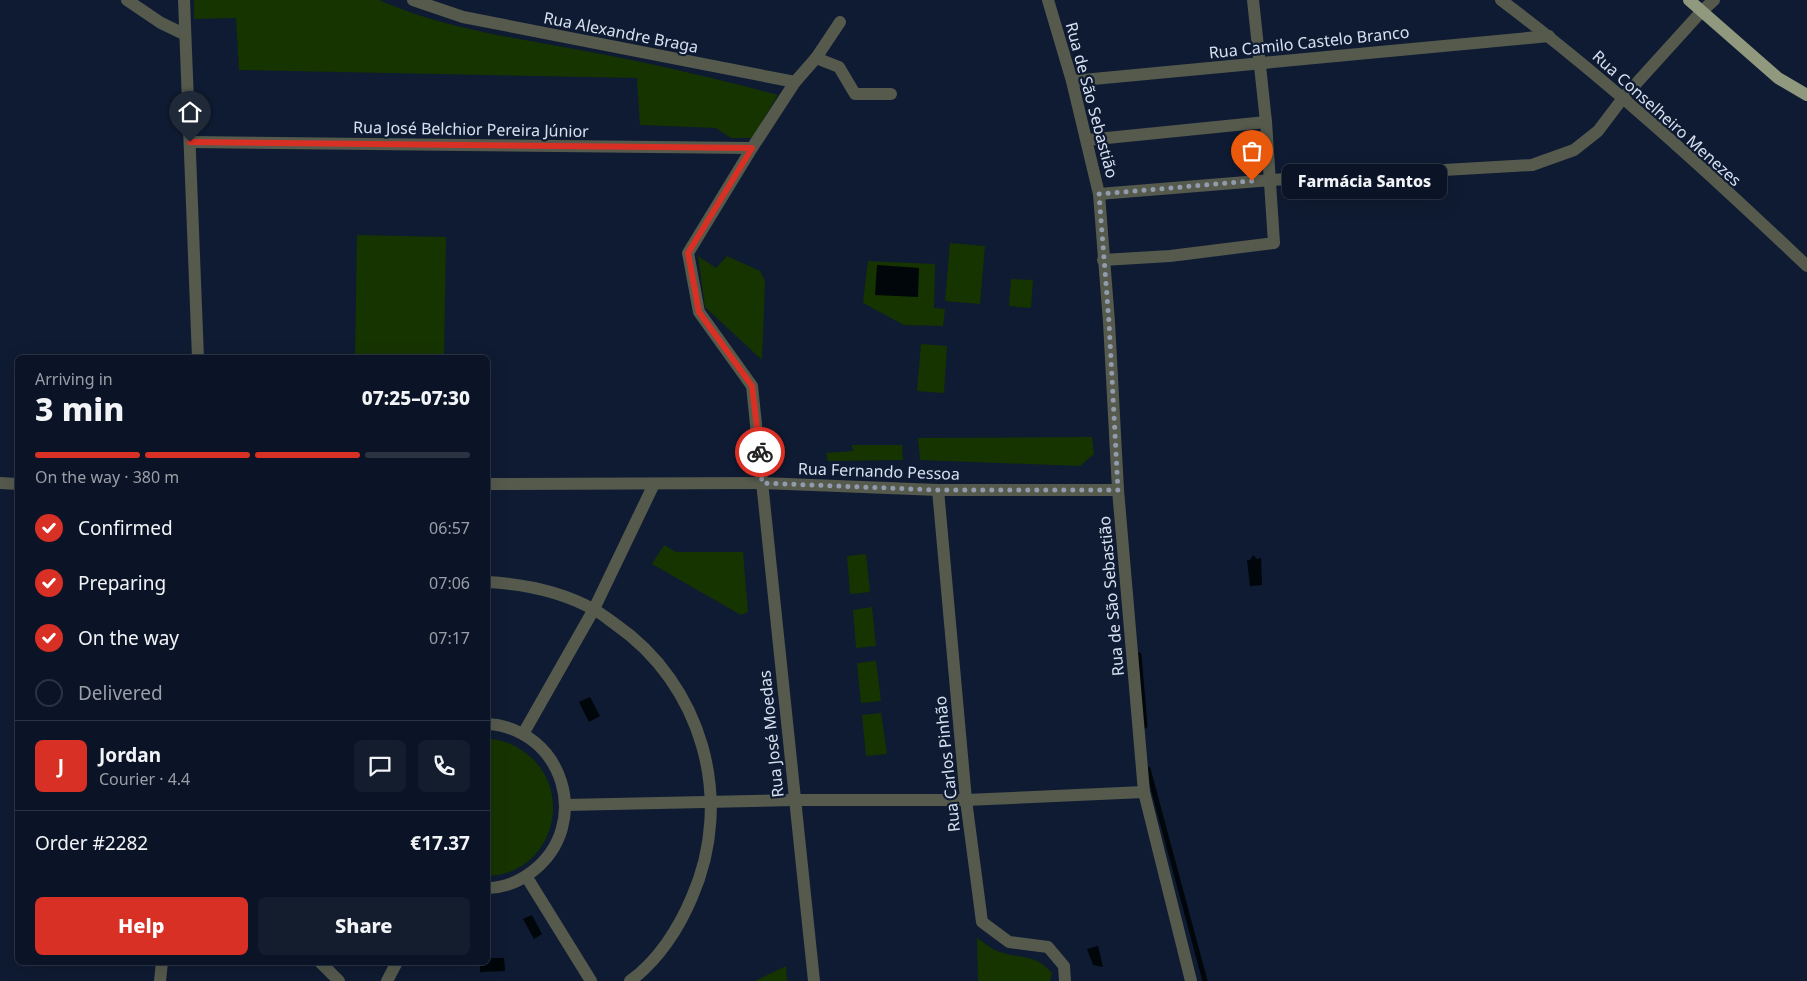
<!DOCTYPE html>
<meta charset="utf-8">
<style>
body{margin:0;font-family:"Noto Sans",sans-serif;background:#141d2e;color:#f1f3f6;height:100vh;display:flex;flex-direction:column;font-size:19px;white-space:nowrap}
*{box-sizing:border-box;margin:0}
p{font-size:16px;color:#9a9ea7}
.icon{flex:none;width:28px;height:28px;fill:none;stroke:currentColor;stroke-width:2;stroke-linecap:round;stroke-linejoin:round}
.map{position:relative;flex:1;overflow:hidden}
.drawer{position:absolute;left:15px;top:355px;width:475px;height:610px;display:flex;flex-direction:column;background:#0b1426;border-radius:8px;box-shadow:0 5px 20px #0002,0 0 0 1px #2b3343}
.drawer>*{flex:none}
.pin{position:absolute;display:grid;place-items:center;width:42px;height:42px;color:#fff;margin:-51px -21px;border-radius:50% 50% 50% 0;rotate:-45deg;box-shadow:0 0 5px #0007}
.pin .icon{rotate:45deg}
.courier{position:absolute;display:grid;place-items:center;width:50px;height:50px;margin:-25px;border:4px solid #d93025;border-radius:50%;background:#fff;color:#222;box-shadow:0 1px 6px #0007}
.bubble{position:absolute;height:35px;border-radius:8px;background:#0b1426;box-shadow:0 5px 20px #0002,0 0 0 1px #2b3343;font-size:16px;font-weight:800;line-height:35px;text-align:center}
.overview em{font-style:normal;font-weight:800}
.overview div{display:flex;flex-direction:column-reverse}
.overview{display:flex;align-items:center;justify-content:space-between;height:85px;padding:0 20px}
h1{font-size:32px;font-weight:800;line-height:38px}
.bar{display:grid;grid-template-columns:repeat(4,1fr);gap:8px 5px;align-content:center;height:60px;padding:0 20px}
.bar i{height:6px;border-radius:4px;background:#2b3343}
.bar .current{background:#d93025}
.bar p{grid-column:span 4}
.line{display:flex;align-items:center;gap:12px;padding:0 20px;border-top:1px solid #2b3343}
.line div{flex:1}
.round{display:grid;place-items:center;flex:none;width:52px;height:52px;border-radius:8px;background:#141d2e}
ol{padding:0 20px;list-style:none}
li{display:flex;align-items:center;gap:15px;height:55px}
li p{margin-inline-start:auto}
li .icon{padding:5px;border-radius:50%;background:#d93025;color:#fff;stroke-width:4}
li:last-child{color:#9a9ea7}
li i{width:28px;height:28px;border:2px solid #2b3343;border-radius:50%}
.primary-button{display:flex;gap:10px;margin-top:auto;padding:10px 20px}
.primary-button a{flex:1;height:58px;border-radius:8px;background:#d93025;color:#fff;font-size:20px;font-weight:800;line-height:58px;text-align:center}
.primary-button a+a{background:#141d2e;color:#f1f3f6}
.map>svg:first-child{display:block}
.green{fill:#163400}
.water{fill:#00060a}
.lines{fill:none;stroke-linecap:round;stroke-linejoin:round}
.stream{stroke:#00060a;stroke-width:5}
.minor{stroke:#555a4d;stroke-width:12}
.major{stroke:#90997e;stroke-width:12}
.done{stroke:#919bae;stroke-width:5;stroke-dasharray:0 9}
.route{stroke:#d93025;stroke-width:6}
.labels{text-anchor:middle;stroke-width:4.5;stroke-linejoin:round;paint-order:stroke}
.street-label{font-size:16px;fill:#d7e0f0;stroke:#0f1b32}
</style>
<div class="map">
<svg width="1807" height="981" viewBox="0 0 1807 981">
<rect width="100%" height="100%" fill="#0f1b32"/>
<!-- green -->
<g class="green">
<path d="M 194,0 L 379,0 C 444,29 516,38 585,51 C 650,63 714,78 778,95 L 752,138 L 731,138 L 716,128 L 640,125 L 637,78 L 239,70 L 236,18 L 194,19 Z"/>
<path d="M 357,235 L 446,237 L 444,357 L 355,357 Z"/>
<path d="M 950,243 L 985,246 L 980,304 L 945,301 Z"/>
<path d="M 698,256 L 716,268 L 727,256 L 760,271 L 765,281 L 762,360 L 705,307 Z"/>
<path d="M 868,261 L 935,264 L 934,308 L 945,309 L 943,326 L 904,325 L 863,303 Z"/>
<path d="M 1011,279 L 1033,280 L 1031,308 L 1009,306 Z"/>
<path d="M 921,344 L 947,346 L 944,393 L 917,391 Z"/>
<path d="M 1092,437 L 1094,454 L 1080,466 L 920,460 L 918,438 Z"/>
<path d="M 852,445 L 902,445 L 903,460 L 828,461 L 826,453 L 853,451 Z"/>
<path d="M 664,545 L 676,552 L 743,552 L 748,612 L 741,615 L 652,564 Z"/>
<path d="M 866,554 L 870,592 L 850,594 L 847,556 Z"/>
<path d="M 872,607 L 876,646 L 856,648 L 853,610 Z"/>
<path d="M 876,661 L 881,701 L 861,703 L 857,663 Z"/>
<path d="M 881,713 L 887,754 L 866,756 L 862,715 Z"/>
<path d="M 488,739 C 500,739 513,744 523,751 C 577,788 554,874 488,876 Z"/>
<path d="M 977,938 C 983,942 990,948 997,951 C 1018,959 1036,953 1052,973 L 1050,981 L 978,981 Z"/>
<path d="M 786,966 L 787,981 L 755,981 Z"/>
</g>
<!-- water -->
<g class="water">
<path d="M 877,265 L 919,268 L 918,297 L 875,295 Z"/>
<path d="M 1253,555 L 1257,559 L 1261,558 L 1262,585 L 1250,586 L 1247,560 L 1250,560 Z"/>
<path d="M 590,697 L 600,716 L 589,722 L 579,702 Z"/>
<path d="M 532,915 L 542,934 L 534,939 L 523,919 Z"/>
<path d="M 1098,946 L 1103,967 L 1093,965 L 1087,949 Z"/>
<path d="M 488,958 L 504,958 L 505,971 L 480,972 L 480,963 L 488,962 Z"/>
</g>
<g class="lines">
<!-- stream -->
<g class="stream">
<path d="M 1139,655 L 1145,726"/>
<path d="M 1148,769 L 1205,981"/>
</g>
<!-- minor -->
<g class="minor">
<path d="M 127,0 L 161,23 L 184,34"/>
<path d="M 184,0 L 198,358"/>
<path d="M 413,0 L 463,17 L 795,82"/>
<path d="M 1048,0 L 1072,81 L 1099,194 L 1109,322 L 1118,490 L 1144,792 L 1191,981"/>
<path d="M 1501,0 C 1609,81 1709,173 1807,266"/>
<path d="M 816,58 L 839,67 L 855,94 L 891,94"/>
<path d="M 1072,81 L 1549,36"/>
<path d="M 1087,140 L 1266,122"/>
<path d="M 190,142 L 752,148"/>
<path d="M 1099,194 L 1271,180 L 1532,165 L 1574,150 L 1598,131 L 1623,98 L 1701,12 L 1714,0"/>
<path d="M 1103,260 L 1170,256 L 1274,243 L 1266,122 L 1253,0"/>
<path d="M 0,483 L 18,484"/>
<path d="M 488,484 L 761,483 L 938,490 L 1118,490"/>
<path d="M 938,490 L 966,800 L 982,922 L 1009,942 L 1048,947 L 1064,966 L 1065,981"/>
<path d="M 488,582 C 524,584 560,591 593,609 C 601,613 608,619 615,624 C 702,684 735,799 692,897 C 679,928 658,961 630,981"/>
<path d="M 488,724 C 563,729 593,824 533,871 C 520,881 504,888 488,888"/>
<path d="M 523,734 L 594,609 L 654,484"/>
<path d="M 565,805 L 794,800 L 966,800 L 1144,792"/>
<path d="M 526,876 L 591,981"/>
<path d="M 320,962 L 339,981"/>
<path d="M 160,981 L 162,962"/>
<path d="M 387,981 L 397,962"/>
<path d="M 814,981 L 752,386 L 699,312 L 688,253 L 752,148 L 795,82 L 816,58 L 840,22"/>
</g>
<!-- major -->
<path class="major" d="M 1689,0 L 1778,78 L 1807,95"/>
</g>
<g class="lines">
<!-- done -->
<path class="done" d="M 760,452 L 762,483 L 938,490 L 1118,490 L 1109,322 L 1099,194 L 1252,181"/>
<!-- route -->
<path class="route" d="M 190,142 L 752,148 L 688,253 L 699,312 L 752,386 L 760,452"/>
</g>
<g class="labels">
<!-- street labels -->
<g class="street-label">
<text transform="translate(621 32) rotate(11)" y="6">Rua Alexandre Braga</text>
<text transform="translate(1309 42) rotate(-6)" y="6">Rua Camilo Castelo Branco</text>
<text transform="translate(1092 100) rotate(75)" y="6">Rua de São Sebastião</text>
<text transform="translate(1667 118) rotate(42)" y="6">Rua Conselheiro Menezes</text>
<text transform="translate(471 129) rotate(1)" y="6">Rua José Belchior Pereira Júnior</text>
<text transform="translate(879 471) rotate(2)" y="6">Rua Fernando Pessoa</text>
<text transform="translate(1111 596) rotate(-95)" y="6">Rua de São Sebastião</text>
<text transform="translate(771 734) rotate(-96)" y="6">Rua José Moedas</text>
<text transform="translate(947 764) rotate(-96)" y="6">Rua Carlos Pinhão</text>
</g>
</g>
</svg>
<div class="pin" style="left:1252px;top:181px;background:#ea580c"><svg class="icon" aria-label="bag" viewBox="0 0 24 24"><path d="M5 8h14l-1 12H6zM9 8a3 3 0 0 1 6 0"/></svg></div>
<div class="pin" style="left:190px;top:142px;background:#1f2937"><svg class="icon" aria-label="home" viewBox="0 0 24 24"><path d="M3 11l9-7 9 7M6 9v11h12V9"/></svg></div>
<div class="courier" style="left:760px;top:452px"><svg class="icon" aria-label="bike" viewBox="0 0 24 24"><circle cx="6" cy="16" r="4"/><circle cx="18" cy="16" r="4"/><path d="M6 16l4-8h5l3 8M10 8l3 8H6M13 5h3"/></svg></div>
<div class="bubble" style="left:1282px;top:164px;width:165px">Farmácia Santos</div>
<section class="drawer">
<div class="overview"><div><h1>3 min</h1><p>Arriving in</p></div><em>07:25–07:30</em></div>
<div class="bar"><i class="current"></i><i class="current"></i><i class="current"></i><i></i><p>On the way · 380 m</p></div>
<ol>
<li><svg class="icon" aria-label="check" viewBox="0 0 24 24"><path d="M5 12l5 5 9-10"/></svg>Confirmed<p>06:57</p></li>
<li><svg class="icon" aria-label="check" viewBox="0 0 24 24"><path d="M5 12l5 5 9-10"/></svg>Preparing<p>07:06</p></li>
<li><svg class="icon" aria-label="check" viewBox="0 0 24 24"><path d="M5 12l5 5 9-10"/></svg>On the way<p>07:17</p></li>
<li><i></i>Delivered</li>
</ol>
<div class="line" style="height:90px"><b class="round" style="background:#d93025;color:#fff">J</b><div><b>Jordan</b><p>Courier · 4.4</p></div><a class="round"><svg class="icon" aria-label="chat" viewBox="0 0 24 24"><path d="M4 5h16v11H9l-5 4z"/></svg></a><a class="round"><svg class="icon" aria-label="phone" viewBox="0 0 24 24"><path d="M5 4h4l2 5-3 2q2 4 5 5l2-3 5 2v4C11 20 4 13 5 4z"/></svg></a></div>
<div class="line" style="height:65px"><div>Order #2282</div><b>€17.37</b></div>
<div class="primary-button"><a>Help</a><a>Share</a></div>
</section>
</div>
